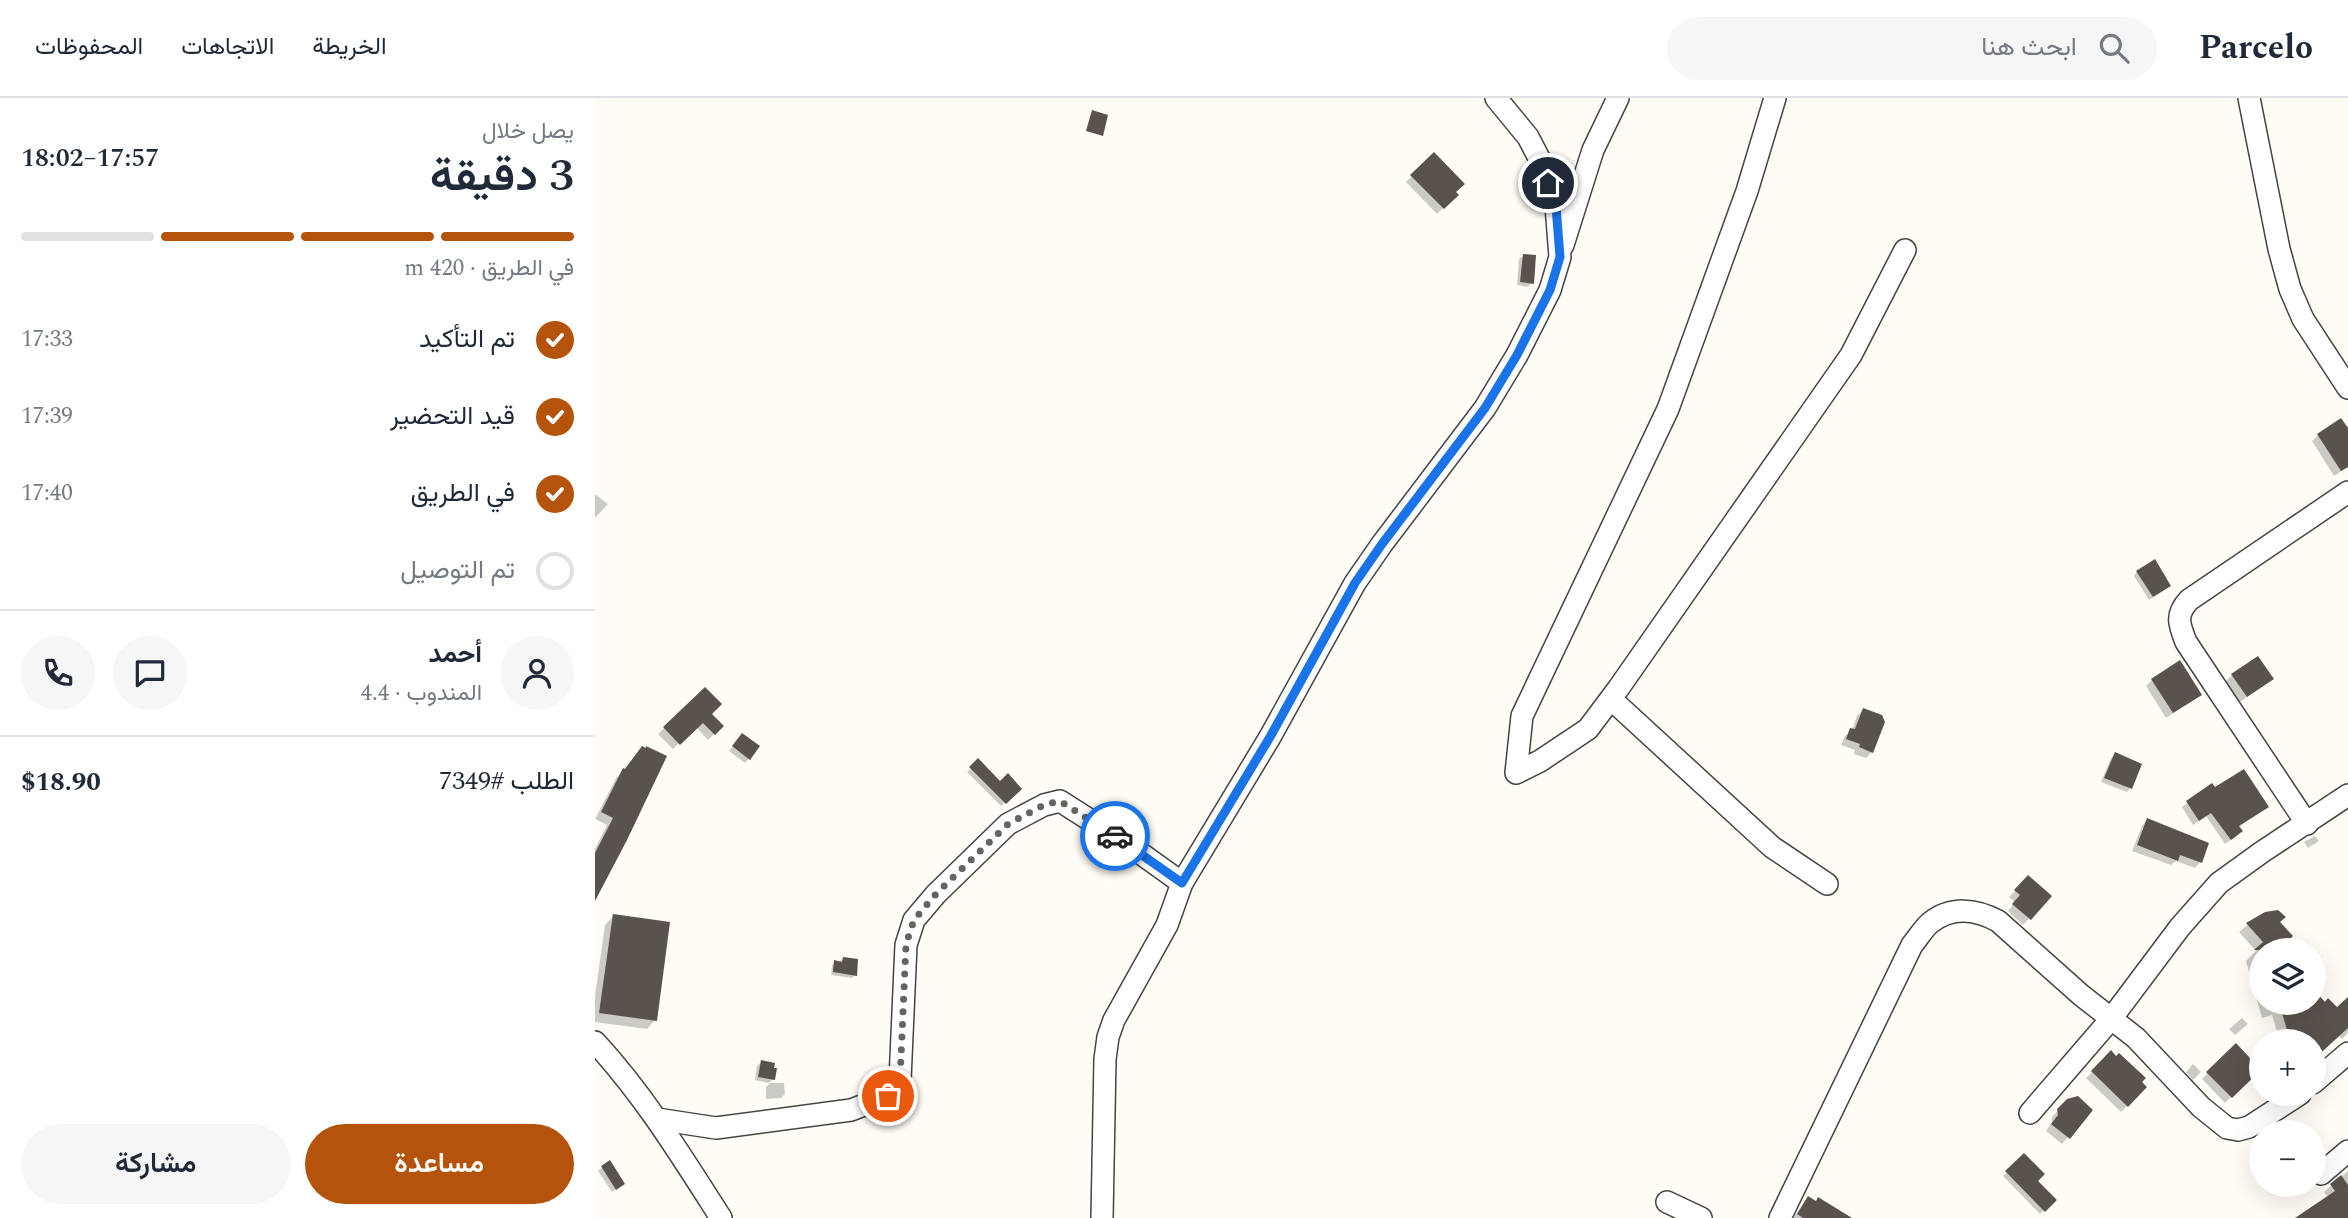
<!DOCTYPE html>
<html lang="ar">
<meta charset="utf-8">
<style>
body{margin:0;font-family:Spectral,Vazirmatn,serif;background:#f6f6f7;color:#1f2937;direction:rtl;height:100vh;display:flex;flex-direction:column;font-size:26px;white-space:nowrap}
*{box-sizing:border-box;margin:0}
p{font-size:23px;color:#747a83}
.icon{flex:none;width:38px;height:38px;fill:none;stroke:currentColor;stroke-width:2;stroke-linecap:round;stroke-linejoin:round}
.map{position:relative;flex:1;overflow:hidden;direction:ltr}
.side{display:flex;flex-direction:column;background:#fff;width:595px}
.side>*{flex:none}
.tools{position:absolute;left:1654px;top:840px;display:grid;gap:14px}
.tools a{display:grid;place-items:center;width:77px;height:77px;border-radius:50%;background:#fff;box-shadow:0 7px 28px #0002;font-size:35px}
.pin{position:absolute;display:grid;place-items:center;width:60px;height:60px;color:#fff;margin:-30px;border:4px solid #fff;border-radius:50%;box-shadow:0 2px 7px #0007}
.courier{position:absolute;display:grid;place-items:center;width:70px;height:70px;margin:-35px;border:5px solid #1a73e8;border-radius:50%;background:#fff;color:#222;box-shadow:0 2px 9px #0007}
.headline em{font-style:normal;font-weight:600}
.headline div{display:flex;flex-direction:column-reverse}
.headline{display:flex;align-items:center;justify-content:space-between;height:119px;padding:0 21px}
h1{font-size:46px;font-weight:600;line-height:52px}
.bar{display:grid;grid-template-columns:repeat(4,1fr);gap:10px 7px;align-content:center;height:84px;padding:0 21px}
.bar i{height:9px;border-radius:5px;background:#e0e1e3}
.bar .current{background:#b45309}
.bar p{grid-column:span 4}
.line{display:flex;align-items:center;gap:18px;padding:0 21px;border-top:2px solid #e0e1e3}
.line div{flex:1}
.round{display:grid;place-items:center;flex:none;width:74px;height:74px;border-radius:37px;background:#f6f6f7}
ol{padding:0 21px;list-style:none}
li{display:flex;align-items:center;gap:21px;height:77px}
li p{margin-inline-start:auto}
li .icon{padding:7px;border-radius:50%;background:#b45309;color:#fff;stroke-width:4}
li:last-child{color:#747a83}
li i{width:38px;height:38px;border:4px solid #e0e1e3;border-radius:50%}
.button{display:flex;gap:14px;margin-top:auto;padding:14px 21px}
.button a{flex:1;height:80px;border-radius:42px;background:#b45309;color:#fff;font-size:28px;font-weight:600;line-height:80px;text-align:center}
.button a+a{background:#f6f6f7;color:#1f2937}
header{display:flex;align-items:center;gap:42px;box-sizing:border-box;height:98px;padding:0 35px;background:#fff;border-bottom:2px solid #e0e1e3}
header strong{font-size:33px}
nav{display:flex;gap:38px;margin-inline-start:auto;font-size:24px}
.search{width:490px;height:63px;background:#f6f6f7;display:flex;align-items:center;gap:18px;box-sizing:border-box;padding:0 24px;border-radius:38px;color:#747a83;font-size:26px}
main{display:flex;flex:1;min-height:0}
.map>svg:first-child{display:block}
.shadow{fill:#0003}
.building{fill:#5a524d}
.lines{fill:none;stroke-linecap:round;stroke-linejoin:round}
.minor-casing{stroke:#444;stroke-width:24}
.minor{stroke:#fff;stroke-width:21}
.done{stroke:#646461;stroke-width:7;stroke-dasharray:0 12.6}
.route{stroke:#1a73e8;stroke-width:9}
</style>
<header>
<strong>Parcelo</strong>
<div class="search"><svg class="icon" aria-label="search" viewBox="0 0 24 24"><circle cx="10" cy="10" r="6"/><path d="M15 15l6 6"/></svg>ابحث هنا</div>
<nav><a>الخريطة</a><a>الاتجاهات</a><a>المحفوظات</a></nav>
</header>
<main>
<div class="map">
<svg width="1753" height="1120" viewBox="0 0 1753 1120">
<rect width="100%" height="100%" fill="#fffdf5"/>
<!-- shadow -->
<g class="shadow">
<path d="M 839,56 L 861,97 L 842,116 L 811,84 Z"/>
<path d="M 928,158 L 937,185 L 933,189 L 922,187 L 924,161 Z"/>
<path d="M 1753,328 L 1753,369 L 1739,378 L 1717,343 L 1723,337 Z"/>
<path d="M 0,396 L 13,406 L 0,420 Z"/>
<path d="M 1542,474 L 1574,488 L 1554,502 L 1539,478 Z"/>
<path d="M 1637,577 L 1676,581 L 1645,604 L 1631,583 Z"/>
<path d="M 1557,582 L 1605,597 L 1571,620 L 1551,588 Z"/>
<path d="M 110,591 L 115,616 L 127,628 L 113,642 L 101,629 L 78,651 L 63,636 Z"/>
<path d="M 1268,612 L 1277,654 L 1271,660 L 1259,656 L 1260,652 L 1246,647 L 1250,638 L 1257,632 L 1262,618 Z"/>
<path d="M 143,641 L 163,649 L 150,665 L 134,653 Z"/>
<path d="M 47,650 L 0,797 L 0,751 L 12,727 L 0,721 L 21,680 Z"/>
<path d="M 1520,656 L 1535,690 L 1532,694 L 1506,684 L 1516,660 Z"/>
<path d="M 383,663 L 405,685 L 425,691 L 406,708 L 372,674 Z"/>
<path d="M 1617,687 L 1620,692 L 1672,709 L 1643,729 L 1641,738 L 1630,746 L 1611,718 L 1598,727 L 1587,709 Z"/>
<path d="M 1552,722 L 1612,746 L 1605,764 L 1600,770 L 1581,763 L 1576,767 L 1537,753 L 1547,728 Z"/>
<path d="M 1720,738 L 1724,743 L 1713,750 L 1709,744 Z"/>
<path d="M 1427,785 L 1454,799 L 1428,827 L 1413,813 L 1420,804 L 1414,799 Z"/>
<path d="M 18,818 L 60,922 L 52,931 L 0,924 L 0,898 L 10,827 Z"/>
<path d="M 1663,818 L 1683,825 L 1687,847 L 1692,852 L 1666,852 L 1666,905 L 1718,905 L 1742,911 L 1753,901 L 1753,935 L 1747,941 L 1743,937 L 1718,943 L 1680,943 L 1684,940 L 1677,917 L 1667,920 L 1651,863 L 1661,853 L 1644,834 Z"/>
<path d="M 248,861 L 260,877 L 257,880 L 236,877 L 237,867 Z"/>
<path d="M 1647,920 L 1653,926 L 1640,937 L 1634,931 Z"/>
<path d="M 1641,947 L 1664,971 L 1630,1005 L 1607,981 Z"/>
<path d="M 1516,955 L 1550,989 L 1526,1014 L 1491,980 Z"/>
<path d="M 166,964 L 178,981 L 174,985 L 160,982 L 162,968 Z"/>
<path d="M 1598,966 L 1606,974 L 1598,982 L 1591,974 Z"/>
<path d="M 175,985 L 189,985 L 190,996 L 186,1000 L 171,1001 L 171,989 Z"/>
<path d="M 1473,1002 L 1473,1039 L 1467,1046 L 1451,1033 L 1457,1024 L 1457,1019 Z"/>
<path d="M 1429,1058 L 1440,1083 L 1459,1102 L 1445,1116 L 1408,1078 Z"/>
<path d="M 14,1064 L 24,1089 L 17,1094 L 3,1073 Z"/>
<path d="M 1753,1073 L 1753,1120 L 1703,1120 L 1733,1099 L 1729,1094 Z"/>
<path d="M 1213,1100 L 1240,1120 L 1198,1120 Z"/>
</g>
<!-- building -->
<g class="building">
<path d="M 497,12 L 513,17 L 508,38 L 491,33 Z"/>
<path d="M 839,54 L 870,86 L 861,94 L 864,97 L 849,111 L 815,77 Z"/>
<path d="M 928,156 L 941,157 L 939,186 L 925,184 Z"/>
<path d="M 1746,320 L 1753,330 L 1753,369 L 1746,373 L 1722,336 Z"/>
<path d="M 1560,461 L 1576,488 L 1558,499 L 1541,473 Z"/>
<path d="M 1663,558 L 1679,581 L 1652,599 L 1636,576 Z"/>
<path d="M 1585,562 L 1607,597 L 1578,615 L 1556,581 Z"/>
<path d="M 110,589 L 127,606 L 117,616 L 129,628 L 120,637 L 108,625 L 85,647 L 68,629 Z"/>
<path d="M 1268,610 L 1287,617 L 1290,624 L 1278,655 L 1264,649 L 1265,646 L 1251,641 L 1255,630 L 1260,631 Z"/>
<path d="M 147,635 L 165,648 L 155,662 L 137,648 Z"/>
<path d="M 47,648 L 51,650 L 51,648 L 72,658 L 32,742 L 0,803 L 0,755 L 18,720 L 6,714 L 28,670 L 30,671 Z"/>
<path d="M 1520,654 L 1547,666 L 1537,691 L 1509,680 Z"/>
<path d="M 383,660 L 405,683 L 413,675 L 427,691 L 411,706 L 374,669 Z"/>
<path d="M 1649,671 L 1674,709 L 1644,728 L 1648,733 L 1636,742 L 1616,715 L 1604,723 L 1591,703 L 1617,685 L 1620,689 Z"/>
<path d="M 1552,720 L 1614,745 L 1607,765 L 1585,757 L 1583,763 L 1542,747 Z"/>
<path d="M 1433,777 L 1457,798 L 1436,822 L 1417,806 L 1425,797 L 1419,792 Z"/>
<path d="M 1683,812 L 1691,819 L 1685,824 L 1698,838 L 1689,847 L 1694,852 L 1659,852 L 1668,844 L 1651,825 L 1670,814 Z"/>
<path d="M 18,816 L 75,824 L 62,923 L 4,915 Z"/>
<path d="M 248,859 L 263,861 L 262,878 L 238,874 L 239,862 L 247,864 Z"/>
<path d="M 1718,891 L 1730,904 L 1733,900 L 1742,909 L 1753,899 L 1753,930 L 1718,962 L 1718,943 L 1673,943 L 1693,935 L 1684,905 L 1718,905 Z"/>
<path d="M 1641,945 L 1666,972 L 1637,1000 L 1611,974 Z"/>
<path d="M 1516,952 L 1521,958 L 1524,955 L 1551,980 L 1547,984 L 1552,989 L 1533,1009 L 1496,973 Z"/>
<path d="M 166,962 L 180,965 L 179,970 L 182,970 L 180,982 L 163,979 Z"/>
<path d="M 1483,998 L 1498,1012 L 1475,1041 L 1456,1026 L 1463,1017 L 1462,1011 L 1472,1001 Z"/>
<path d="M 1429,1055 L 1450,1076 L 1443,1083 L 1462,1102 L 1450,1114 L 1410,1073 Z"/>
<path d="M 15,1062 L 30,1086 L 21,1092 L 6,1068 Z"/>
<path d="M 1746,1077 L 1753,1087 L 1753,1120 L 1700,1120 L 1740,1093 L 1735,1086 Z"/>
<path d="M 1213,1098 L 1221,1103 L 1223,1099 L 1257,1120 L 1208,1120 L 1202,1116 Z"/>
</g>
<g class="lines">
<!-- minor casing -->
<g class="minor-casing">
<g id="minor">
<path d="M 1180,0 L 1152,93 L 1073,311 L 927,618 L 921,675 L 945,663 L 993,631 L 1023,591 L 1256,257 L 1310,152"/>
<path d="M 1654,0 L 1684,151 L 1695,191 L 1708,221 L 1753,290"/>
<path d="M 968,147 L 998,52 L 1023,0"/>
<path d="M 1016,601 L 1177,749 L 1232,786"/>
<path d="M 1712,726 L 1591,544 C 1584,526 1580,517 1594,502 L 1753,394"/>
<path d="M 0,944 C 49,997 87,1059 126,1120"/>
<path d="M 1718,985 L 1753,955"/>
<path d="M 1435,1015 L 1516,921 L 1585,829 L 1624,785 L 1667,754 L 1753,697"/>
<path d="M 62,1021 L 121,1030 L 256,1012 L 293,998 L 305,982 L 311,847 L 319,822 L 341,796 L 413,726 L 449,707 L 465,703 L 534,747 L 587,785"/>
<path d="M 1726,1076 L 1753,1053"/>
<path d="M 1072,1104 L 1106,1120"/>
<path d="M 507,1120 L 510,961 L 513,939 L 519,922 L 572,827 L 587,785 L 675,639 L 760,485 L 787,446 L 890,310 L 922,257 L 955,192 L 965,159 L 961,108 L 945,62 L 933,39 L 901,0"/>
<path d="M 1185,1120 L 1317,847 C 1323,840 1328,831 1335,825 C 1356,808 1381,811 1403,823 L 1486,897 L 1541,940 L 1606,1009 L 1632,1030 L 1643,1032 L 1654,1029 L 1705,996"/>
</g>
</g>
<!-- minor -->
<use href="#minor" class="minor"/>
</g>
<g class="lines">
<!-- done -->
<path class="done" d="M 293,998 L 305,982 L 311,846 L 319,822 L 341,796 L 413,726 L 449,707 L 465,703 L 520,738"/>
<!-- route -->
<path class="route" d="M 520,738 L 587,785 L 675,639 L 760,485 L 787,446 L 890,310 L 922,257 L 955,192 L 965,159 L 961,108 L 953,85"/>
</g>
</svg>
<div class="tools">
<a><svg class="icon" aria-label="layers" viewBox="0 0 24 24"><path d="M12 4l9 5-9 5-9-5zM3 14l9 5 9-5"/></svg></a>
<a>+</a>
<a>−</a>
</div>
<div class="pin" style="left:293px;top:998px;background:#ea580c"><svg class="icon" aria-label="bag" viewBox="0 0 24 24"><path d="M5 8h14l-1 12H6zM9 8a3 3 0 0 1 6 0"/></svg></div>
<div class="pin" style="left:953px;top:85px;background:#1f2937"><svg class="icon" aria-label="home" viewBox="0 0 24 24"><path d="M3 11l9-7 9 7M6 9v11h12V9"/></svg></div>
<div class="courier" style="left:520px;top:738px"><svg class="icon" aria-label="car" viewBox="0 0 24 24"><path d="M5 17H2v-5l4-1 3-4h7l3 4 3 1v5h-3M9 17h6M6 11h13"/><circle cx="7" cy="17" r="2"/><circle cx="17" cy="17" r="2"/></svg></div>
</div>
<section class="side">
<div class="headline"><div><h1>3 دقيقة</h1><p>يصل خلال</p></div><em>17:57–18:02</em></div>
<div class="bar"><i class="current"></i><i class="current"></i><i class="current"></i><i></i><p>في الطريق · 420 m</p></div>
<ol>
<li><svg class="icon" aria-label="check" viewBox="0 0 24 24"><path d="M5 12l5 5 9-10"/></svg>تم التأكيد<p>17:33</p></li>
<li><svg class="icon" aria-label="check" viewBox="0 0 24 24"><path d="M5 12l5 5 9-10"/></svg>قيد التحضير<p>17:39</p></li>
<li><svg class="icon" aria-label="check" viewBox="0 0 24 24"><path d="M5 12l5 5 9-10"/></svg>في الطريق<p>17:40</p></li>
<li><i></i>تم التوصيل</li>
</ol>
<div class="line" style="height:126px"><a class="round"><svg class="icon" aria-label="person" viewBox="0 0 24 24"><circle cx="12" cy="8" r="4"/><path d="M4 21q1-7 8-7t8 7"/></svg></a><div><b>أحمد</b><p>المندوب · 4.4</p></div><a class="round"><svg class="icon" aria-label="chat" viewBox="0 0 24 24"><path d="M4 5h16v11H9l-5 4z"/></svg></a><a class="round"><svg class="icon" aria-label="phone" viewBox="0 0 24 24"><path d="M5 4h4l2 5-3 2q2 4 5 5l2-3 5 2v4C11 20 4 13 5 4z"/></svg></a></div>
<div class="line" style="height:91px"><div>الطلب #7349</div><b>$18.90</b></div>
<div class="button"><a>مساعدة</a><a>مشاركة</a></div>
</section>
</main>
